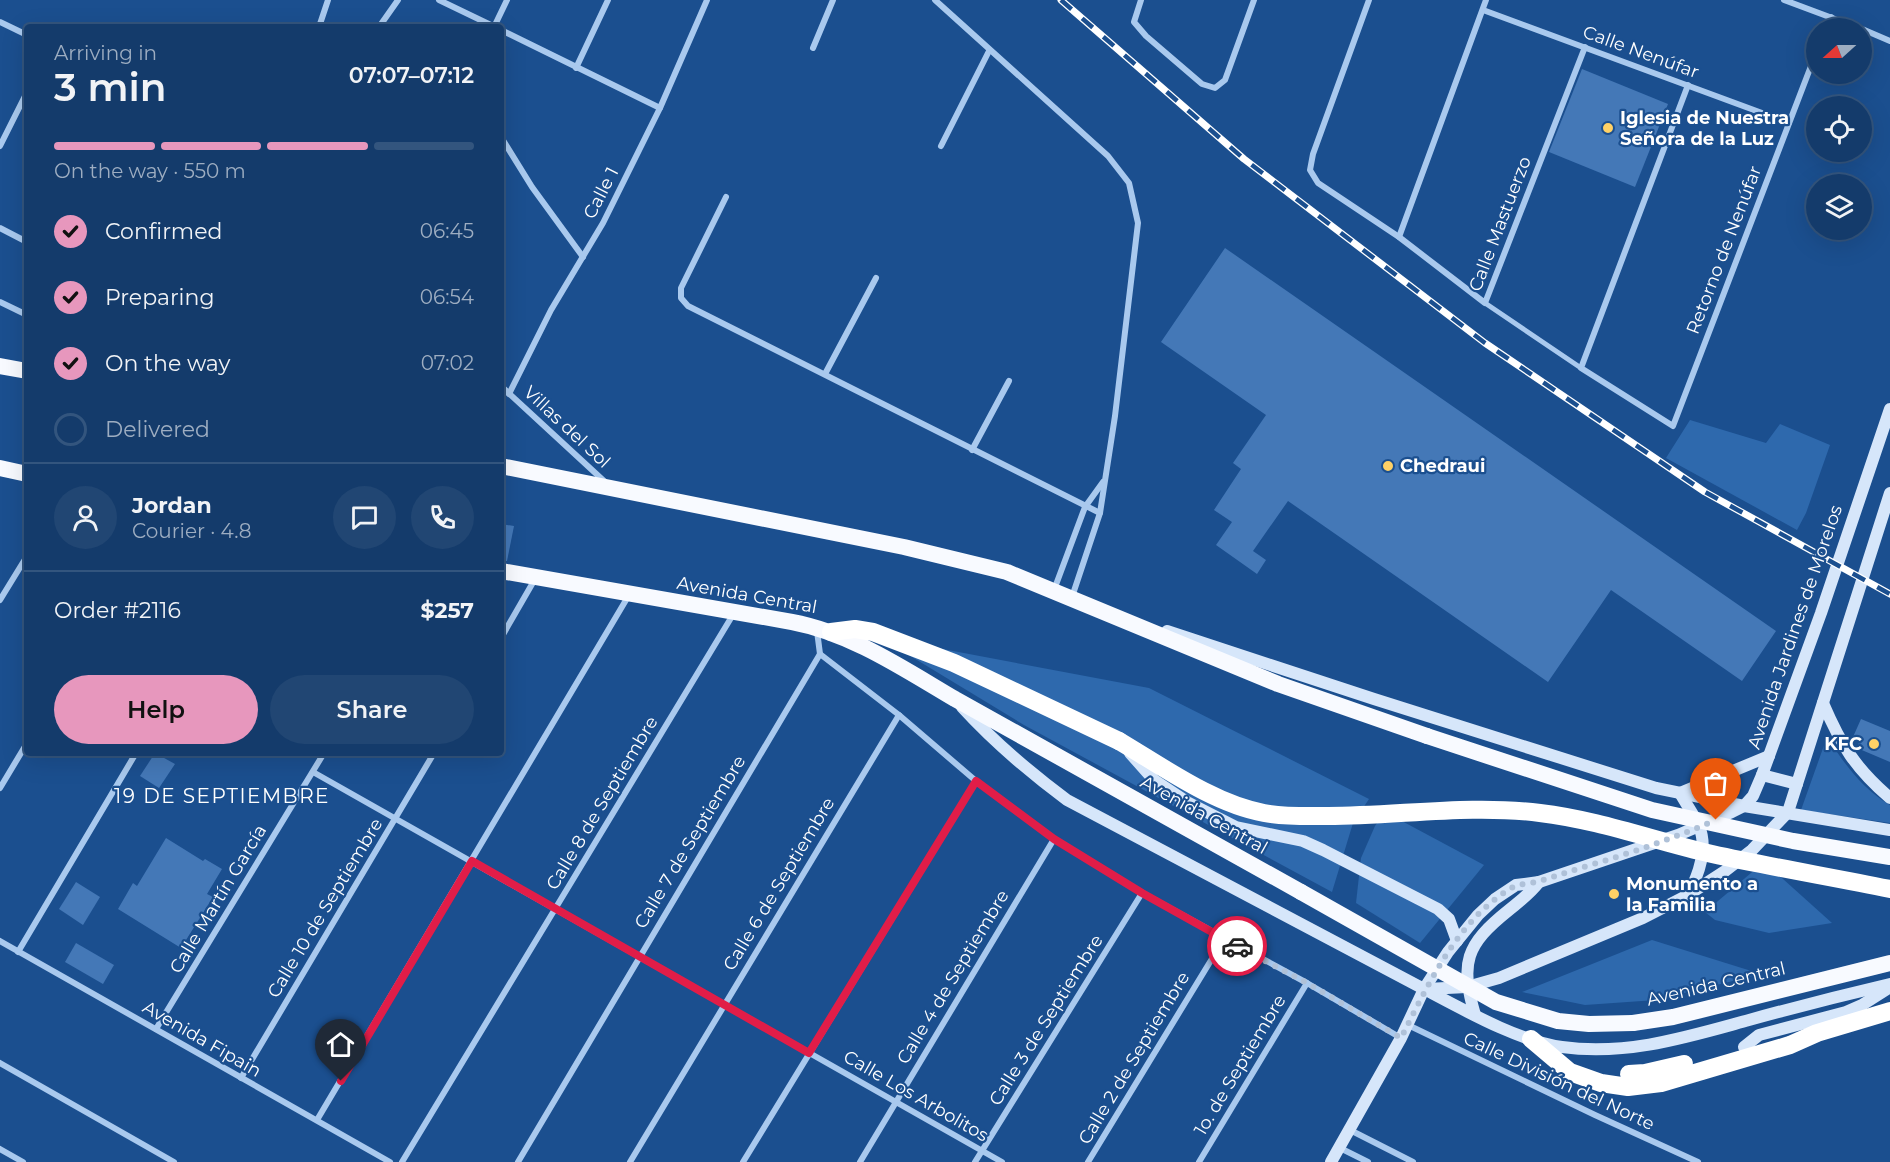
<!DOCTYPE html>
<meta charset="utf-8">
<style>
body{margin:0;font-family:Montserrat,sans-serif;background:#214673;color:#f1f3f6;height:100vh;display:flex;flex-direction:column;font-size:22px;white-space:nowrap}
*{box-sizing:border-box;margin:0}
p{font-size:20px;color:#9dadc1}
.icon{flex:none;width:33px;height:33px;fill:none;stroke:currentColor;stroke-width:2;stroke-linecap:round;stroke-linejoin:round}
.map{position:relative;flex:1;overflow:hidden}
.details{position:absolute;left:24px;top:24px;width:480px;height:732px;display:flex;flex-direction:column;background:#143b6b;border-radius:6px;box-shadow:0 6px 24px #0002,0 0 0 2px #33557e}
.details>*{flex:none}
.needle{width:39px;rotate:249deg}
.controls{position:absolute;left:1806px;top:18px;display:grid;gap:12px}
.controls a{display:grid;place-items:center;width:66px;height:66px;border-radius:50%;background:#143b6b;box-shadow:0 6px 24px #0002,0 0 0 2px #33557e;font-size:30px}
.pin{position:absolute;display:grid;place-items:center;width:51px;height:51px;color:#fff;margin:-62px -26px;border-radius:50% 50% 50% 0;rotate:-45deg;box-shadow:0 0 6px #0007}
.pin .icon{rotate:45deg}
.courier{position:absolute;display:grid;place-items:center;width:60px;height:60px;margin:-30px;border:4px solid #e11d48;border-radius:50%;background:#fff;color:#222;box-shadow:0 2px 8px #0007}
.overview em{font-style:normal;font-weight:600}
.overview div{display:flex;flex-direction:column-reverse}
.overview{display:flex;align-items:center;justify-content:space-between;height:102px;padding:0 30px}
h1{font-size:39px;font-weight:600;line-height:45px}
.bar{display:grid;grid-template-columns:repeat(4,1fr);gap:9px 6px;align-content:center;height:72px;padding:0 30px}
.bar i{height:8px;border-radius:4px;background:#33557e}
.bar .selected{background:#e797bd}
.bar p{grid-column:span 4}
.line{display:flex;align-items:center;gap:15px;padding:0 30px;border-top:2px solid #33557e}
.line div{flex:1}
.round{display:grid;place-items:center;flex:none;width:63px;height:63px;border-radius:32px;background:#214673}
ol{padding:0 30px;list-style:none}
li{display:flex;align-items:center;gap:18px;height:66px}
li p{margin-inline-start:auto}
li .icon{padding:6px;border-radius:50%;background:#e797bd;color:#111;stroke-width:4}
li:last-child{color:#9dadc1}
li i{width:33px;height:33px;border:3px solid #33557e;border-radius:50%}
.cta{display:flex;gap:12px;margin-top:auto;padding:12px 30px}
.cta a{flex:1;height:69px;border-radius:36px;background:#e797bd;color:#111;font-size:24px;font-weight:600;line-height:69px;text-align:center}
.cta a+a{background:#214673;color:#f1f3f6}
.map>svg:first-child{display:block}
.green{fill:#2e69ad}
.building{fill:#4478b7}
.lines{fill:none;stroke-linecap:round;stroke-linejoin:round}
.pedestrian{stroke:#a9c9ee;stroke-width:5}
.minor{stroke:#a9c9ee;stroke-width:6}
.secondary{stroke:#d6e6fa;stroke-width:12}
.trunk{stroke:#f8faff;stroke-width:16}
.motorway{stroke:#fff;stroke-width:18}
.rail-casing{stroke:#fff;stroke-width:7}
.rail{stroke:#1b4f8f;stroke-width:4.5;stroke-dasharray:14;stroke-linecap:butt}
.trunk-bridge{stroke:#f8faff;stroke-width:16}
.motorway-bridge{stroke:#fff;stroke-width:18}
.done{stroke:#afc1d8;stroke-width:6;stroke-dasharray:0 10.8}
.route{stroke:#e11d48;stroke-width:8}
.poi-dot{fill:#ffd166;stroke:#1b4f8f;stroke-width:2}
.labels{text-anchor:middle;stroke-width:4.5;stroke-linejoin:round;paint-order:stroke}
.street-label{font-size:18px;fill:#fff;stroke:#1b4f8f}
.poi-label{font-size:18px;font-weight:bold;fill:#fff;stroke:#1b4f8f;text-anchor:start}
.neighbourhood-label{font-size:20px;letter-spacing:1.5px;fill:#fff;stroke:#1b4f8f}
</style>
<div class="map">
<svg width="1890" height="1162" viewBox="0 0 1890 1162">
<rect width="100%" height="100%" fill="#1b4f8f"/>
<!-- green -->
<g class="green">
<path d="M 1690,420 L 1766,443 L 1780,424 L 1830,445 L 1806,513 L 1797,530 L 1666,458 Z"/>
<path d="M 879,637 L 1149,688 L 1369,799 L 1353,823 L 1332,892 L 1024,725 Z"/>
<path d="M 1827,737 C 1844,763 1862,789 1890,805 L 1890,823 L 1801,810 Z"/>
<path d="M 1385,812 L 1484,865 L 1420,943 L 1356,903 L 1361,858 L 1375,826 Z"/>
<path d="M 1764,862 L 1832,923 L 1769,933 L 1715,920 L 1705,912 Z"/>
<path d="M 1652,940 L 1761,974 L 1656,1000 L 1585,1005 L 1522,992 Z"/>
</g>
<!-- building -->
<g class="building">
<path d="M 1582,69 L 1668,104 L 1635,187 L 1549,152 Z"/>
<path d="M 1225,248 L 1776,631 L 1742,681 L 1611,590 L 1548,682 L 1288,501 L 1253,551 L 1266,560 L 1257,574 L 1216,545 L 1232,522 L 1214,510 L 1241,469 L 1233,463 L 1266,415 L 1161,342 Z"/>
<path d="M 501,524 L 514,526 L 507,561 L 501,561 Z"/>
<path d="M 1861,719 L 1890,731 L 1890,762 L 1857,748 L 1860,740 L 1853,737 Z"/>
<path d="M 155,753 L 175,764 L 159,788 L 140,776 Z"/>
<path d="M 166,838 L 203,861 L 205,859 L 222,869 L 207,894 L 213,897 L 181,948 L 118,909 L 133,883 L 137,886 Z"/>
<path d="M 76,882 L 100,897 L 83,925 L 59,909 Z"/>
<path d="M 76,943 L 114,965 L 103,984 L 65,962 Z"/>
</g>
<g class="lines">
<!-- pedestrian -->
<path class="pedestrian" d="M 1485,303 L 1581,368"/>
<!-- minor -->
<g class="minor">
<path d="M 439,0 L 495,27"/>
<path d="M 935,0 L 1108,156 L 1129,183 L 1138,223 L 1115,416 L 1100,513 L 1072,597"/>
<path d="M 1141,0 L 1134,22 L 1146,36 L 1202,84 L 1215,88 L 1225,80 L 1254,0"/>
<path d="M 1369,0 L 1313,154 L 1310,170 L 1318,183 L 1399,237 L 1485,303 L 1585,47"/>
<path d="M 1784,0 L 1859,28"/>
<path d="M 1483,10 L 1789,123"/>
<path d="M 0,22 L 27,35"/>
<path d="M 319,27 L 328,0"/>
<path d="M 379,27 L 398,0"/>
<path d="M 494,27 L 507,0"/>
<path d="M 1826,28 L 1831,17"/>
<path d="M 1862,29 L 1890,41"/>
<path d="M 501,30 L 660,108"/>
<path d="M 813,48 L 833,0"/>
<path d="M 576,68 L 608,0"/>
<path d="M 1688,85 L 1581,368 L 1673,426 L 1816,53"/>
<path d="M 501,137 L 532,187 L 583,257"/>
<path d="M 0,146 L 27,92"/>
<path d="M 941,146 L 989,51"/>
<path d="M 726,197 L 681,288 L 681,298 L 688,306 L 1100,513"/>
<path d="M 0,228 L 27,242"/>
<path d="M 1399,237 L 1486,0"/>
<path d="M 0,302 L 27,315"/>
<path d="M 825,374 L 876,278"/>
<path d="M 501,386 L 604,481"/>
<path d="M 509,394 L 551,310 L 603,223 L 660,108 L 707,0"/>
<path d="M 972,450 L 1009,381"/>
<path d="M 1054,590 L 1085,507 L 1103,482"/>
<path d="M 0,600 L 27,556"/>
<path d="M 501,638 L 535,579"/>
<path d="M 820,654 L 899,715 L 976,781 L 1054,839 L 1142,893 L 1307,983 L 1401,1038"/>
<path d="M 313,772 L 1002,1162"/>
<path d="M 0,788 L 27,743"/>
<path d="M 0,941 L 390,1162"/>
<path d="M 18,952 L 136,753"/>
<path d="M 1408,1025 L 1595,1115 L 1698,1162"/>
<path d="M 156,1029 L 324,753"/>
<path d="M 0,1063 L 174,1162"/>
<path d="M 241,1078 L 434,753"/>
<path d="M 317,1120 L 629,595"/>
<path d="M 1350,1130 L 1413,1162"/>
<path d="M 1340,1148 L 1368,1162"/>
<path d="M 0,1149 L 23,1162"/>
<path d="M 402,1162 L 734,613"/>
<path d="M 518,1162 L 820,654 L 817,631"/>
<path d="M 630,1162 L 899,715"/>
<path d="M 743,1162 L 976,781"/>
<path d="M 860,1162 L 1054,839"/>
<path d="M 975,1162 L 1142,893"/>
<path d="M 1088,1162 L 1224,939"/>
<path d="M 1199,1162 L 1307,983"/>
</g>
<!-- secondary -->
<g class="secondary">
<path d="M 1167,631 L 1374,699 L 1656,788 L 1744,806 L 1890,830"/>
<path d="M 1823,703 C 1841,745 1855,768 1890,798"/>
<path d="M 962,707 C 994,742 1028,771 1067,800 L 1424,989 C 1464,1010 1518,1041 1562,1047 C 1627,1056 1687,1037 1749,1020 C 1796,1007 1843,995 1890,984"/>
<path d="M 1130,753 L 1154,780 L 1187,802 L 1236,827 L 1303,841 L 1323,850 L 1438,909 L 1449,919 L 1457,941"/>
<path d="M 1762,775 L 1797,784"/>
<path d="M 1688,894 C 1699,875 1708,848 1699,826 C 1694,815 1686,804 1680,793 L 1769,756"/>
<path d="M 1426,989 L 1467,987 L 1499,978 L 1643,918 L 1688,895 L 1725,871 L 1752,850 L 1788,812 L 1890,493"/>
<path d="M 1475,1015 C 1460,963 1465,945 1509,910 C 1520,901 1530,894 1539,882"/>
<path d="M 1744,1047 L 1759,1035 L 1846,1012 L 1862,1005 L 1890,987"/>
<path d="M 1331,1162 L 1401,1038 L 1424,989 L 1448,952 L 1478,915 L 1495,899 L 1516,885 L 1539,882 L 1678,835 L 1732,812 L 1744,806 L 1753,796 L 1762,775 L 1821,613 L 1890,409"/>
</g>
<!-- trunk -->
<g class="trunk">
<path d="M 0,366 L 27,371"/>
<path d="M 501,466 L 904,547 L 1007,572 L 1278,684 L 1427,736"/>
<path d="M 0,468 L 27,474"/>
<path d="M 501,571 L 792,622 C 851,633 904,669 955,699 L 1301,892"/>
<path d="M 1633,1023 L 1673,1017 L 1890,963"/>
</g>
<!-- motorway -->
<g class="motorway">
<path d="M 831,632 L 855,629 L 873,632 L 954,663 L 1119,741"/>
<path d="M 1531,1039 L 1570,1072 L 1601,1083 L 1628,1087 L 1661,1083 L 1790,1045 L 1817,1033 L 1890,1011"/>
<path d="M 1629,1074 L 1645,1073 L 1684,1064"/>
</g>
<!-- rail casing -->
<g class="rail-casing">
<path id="rail" d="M 1061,0 L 1244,159 L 1485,343 L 1705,492 L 1890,594"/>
</g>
<!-- rail -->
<use href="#rail" class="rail"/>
<!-- trunk-bridge -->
<g class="trunk-bridge">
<path d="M 1427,736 L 1652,810 L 1793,841 L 1890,857"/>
<path d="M 1301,892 L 1496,1002 L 1558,1021 L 1589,1024 L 1633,1023"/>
</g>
<!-- motorway-bridge -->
<path class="motorway-bridge" d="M 1119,741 C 1163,767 1214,804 1264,813 C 1285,817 1307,816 1328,816 C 1398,816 1470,804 1540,813 C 1599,820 1655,841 1712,854 C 1771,867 1831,877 1890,889"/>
</g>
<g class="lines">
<!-- done -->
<path class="done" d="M 1237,946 L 1307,983 L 1401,1038 C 1429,983 1458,919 1513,887 C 1521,883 1531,884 1540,881 C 1556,876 1571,871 1587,866 C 1631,853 1674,838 1716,820"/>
<!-- route -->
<path class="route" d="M 341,1081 L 472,861 L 809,1053 L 976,781 L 1054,839 L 1142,893 L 1237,946"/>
</g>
<!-- markers -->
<g class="poi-dot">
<circle cx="1608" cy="128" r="6"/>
<circle cx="1388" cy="466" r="6"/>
<circle cx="1874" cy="744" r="6"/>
<circle cx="1614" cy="894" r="6"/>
</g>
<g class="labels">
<!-- street labels -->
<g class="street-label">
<text transform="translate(1641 52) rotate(20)" y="6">Calle Nenúfar</text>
<text transform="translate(601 193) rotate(-63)" y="6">Calle 1</text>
<text transform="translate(1500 224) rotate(-69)" y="6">Calle Mastuerzo</text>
<text transform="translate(1724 250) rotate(-69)" y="6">Retorno de Nenúfar</text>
<text transform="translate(567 427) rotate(43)" y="6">Villas del Sol</text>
<text transform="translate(747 595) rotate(10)" y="6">Avenida Central</text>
<text transform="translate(1795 627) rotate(-71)" y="6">Avenida Jardines de Morelos</text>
<text transform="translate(602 803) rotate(-59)" y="6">Calle 8 de Septiembre</text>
<text transform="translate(1204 815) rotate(29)" y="6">Avenida Central</text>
<text transform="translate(690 842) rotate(-59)" y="6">Calle 7 de Septiembre</text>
<text transform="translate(779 884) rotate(-59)" y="6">Calle 6 de Septiembre</text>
<text transform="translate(218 899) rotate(-59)" y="6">Calle Martín García</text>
<text transform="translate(325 908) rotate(-59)" y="6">Calle 10 de Septiembre</text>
<text transform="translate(953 977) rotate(-59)" y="6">Calle 4 de Septiembre</text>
<text transform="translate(1716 984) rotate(-13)" y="6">Avenida Central</text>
<text transform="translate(1046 1020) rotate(-58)" y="6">Calle 3 de Septiembre</text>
<text transform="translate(202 1039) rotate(30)" y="6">Avenida Fipain</text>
<text transform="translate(1134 1058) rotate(-59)" y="6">Calle 2 de Septiembre</text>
<text transform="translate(1240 1065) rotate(-59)" y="6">1o. de Septiembre</text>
<text transform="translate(1559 1081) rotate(25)" y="6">Calle División del Norte</text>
<text transform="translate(916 1096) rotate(30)" y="6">Calle Los Arbolitos</text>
</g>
<!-- poi labels -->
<g class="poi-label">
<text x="1620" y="124">Iglesia de Nuestra<tspan x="1620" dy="21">Señora de la Luz</tspan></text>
<text x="1400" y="472">Chedraui</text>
<text x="1862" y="750" text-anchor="end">KFC</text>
<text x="1626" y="890">Monumento a<tspan x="1626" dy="21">la Familia</tspan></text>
</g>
<!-- neighbourhood labels -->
<g class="neighbourhood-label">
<text x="222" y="803">19 DE SEPTIEMBRE</text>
</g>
</g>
</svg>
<div class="controls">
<a><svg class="needle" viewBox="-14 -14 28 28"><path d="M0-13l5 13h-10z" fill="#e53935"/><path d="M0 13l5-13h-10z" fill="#9dadc1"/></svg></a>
<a><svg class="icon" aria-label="locate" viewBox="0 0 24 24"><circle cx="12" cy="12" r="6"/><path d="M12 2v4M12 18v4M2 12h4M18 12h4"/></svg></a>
<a><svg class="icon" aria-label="layers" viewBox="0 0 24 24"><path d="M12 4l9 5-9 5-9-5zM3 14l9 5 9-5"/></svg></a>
</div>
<div class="pin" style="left:1716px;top:820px;background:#ea580c"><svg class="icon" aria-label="bag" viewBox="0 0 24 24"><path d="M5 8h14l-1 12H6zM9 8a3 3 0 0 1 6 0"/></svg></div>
<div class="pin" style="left:341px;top:1081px;background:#1f2937"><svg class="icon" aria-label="home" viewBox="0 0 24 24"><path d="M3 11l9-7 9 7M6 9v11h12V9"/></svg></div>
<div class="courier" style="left:1237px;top:946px"><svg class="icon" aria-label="car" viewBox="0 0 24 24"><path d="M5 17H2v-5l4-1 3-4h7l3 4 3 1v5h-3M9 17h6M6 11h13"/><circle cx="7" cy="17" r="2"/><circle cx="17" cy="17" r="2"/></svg></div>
<section class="details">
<div class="overview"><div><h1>3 min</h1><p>Arriving in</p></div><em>07:07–07:12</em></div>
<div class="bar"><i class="selected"></i><i class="selected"></i><i class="selected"></i><i></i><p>On the way · 550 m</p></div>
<ol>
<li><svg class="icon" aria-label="check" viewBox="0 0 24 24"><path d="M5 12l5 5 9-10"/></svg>Confirmed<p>06:45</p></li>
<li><svg class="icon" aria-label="check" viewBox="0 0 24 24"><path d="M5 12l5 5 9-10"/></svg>Preparing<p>06:54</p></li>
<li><svg class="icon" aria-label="check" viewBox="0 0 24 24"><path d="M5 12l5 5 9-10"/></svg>On the way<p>07:02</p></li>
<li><i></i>Delivered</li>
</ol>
<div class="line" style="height:108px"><a class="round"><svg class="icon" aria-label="person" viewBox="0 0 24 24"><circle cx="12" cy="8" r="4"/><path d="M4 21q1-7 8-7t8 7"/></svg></a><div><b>Jordan</b><p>Courier · 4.8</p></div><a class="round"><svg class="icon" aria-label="chat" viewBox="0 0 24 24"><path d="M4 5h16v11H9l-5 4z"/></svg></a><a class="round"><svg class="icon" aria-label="phone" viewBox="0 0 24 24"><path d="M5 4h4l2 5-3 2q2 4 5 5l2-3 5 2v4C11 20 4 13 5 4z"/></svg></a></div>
<div class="line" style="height:78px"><div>Order #2116</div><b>$257</b></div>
<div class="cta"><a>Help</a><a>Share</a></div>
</section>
</div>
